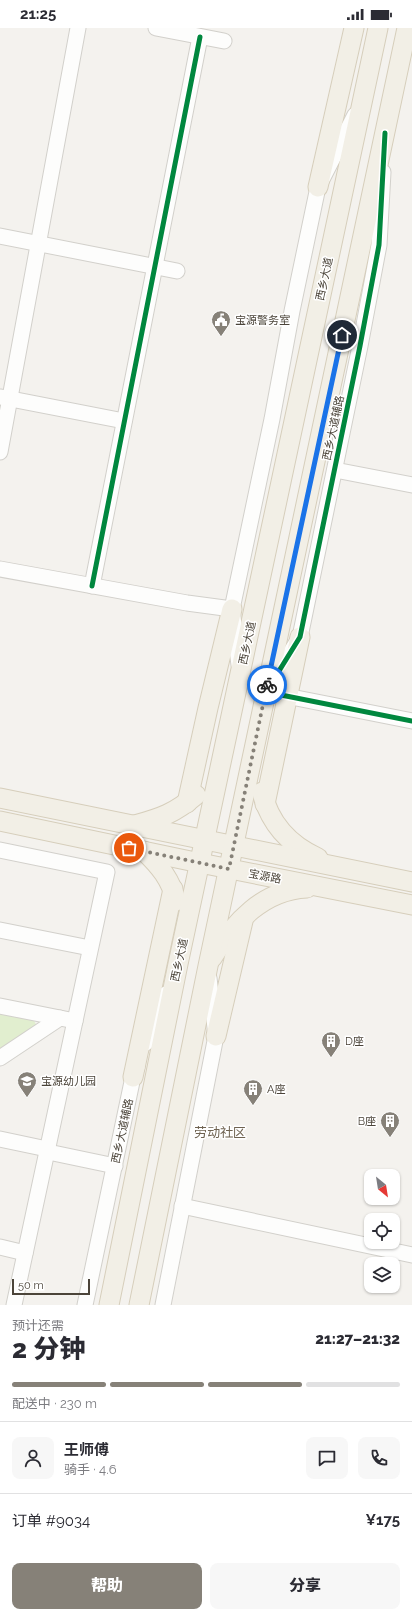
<!DOCTYPE html>
<html lang="zh">
<meta charset="utf-8">
<style>
body{margin:0;font-family:Raleway,"Noto Sans SC",sans-serif;background:#f7f7f7;color:#2b2b33;height:100vh;display:flex;flex-direction:column;font-size:15px;white-space:nowrap}
*{box-sizing:border-box;margin:0}
p{font-size:13px;color:#7c7c81}
.icon{flex:none;width:22px;height:22px;fill:none;stroke:currentColor;stroke-width:2;stroke-linecap:round;stroke-linejoin:round}
.map{position:relative;height:1277px;overflow:hidden}
.details{display:flex;flex-direction:column;background:#fff;flex:1}
.details>*{flex:none}
.needle{width:26px;rotate:150deg}
.controls{position:absolute;left:364px;top:1141px;display:grid;gap:8px}
.controls a{display:grid;place-items:center;width:36px;height:36px;border-radius:8px;background:#fff;box-shadow:0 1px 3px #0004;font-size:20px}
.scale{position:absolute;left:12px;bottom:10px;width:78px;box-sizing:border-box;padding-left:4px;border:2px solid #4b4439;border-top:0;font-size:11px;line-height:14px;white-space:nowrap;color:#4b4439;-webkit-text-stroke:3px #fff;paint-order:stroke}
.pin{position:absolute;display:grid;place-items:center;width:34px;height:34px;color:#fff;margin:-17px;border:2px solid #fff;border-radius:50%;box-shadow:0 1px 4px #0007}
.courier{position:absolute;display:grid;place-items:center;width:40px;height:40px;margin:-20px;border:3px solid #1a73e8;border-radius:50%;background:#fff;color:#222;box-shadow:0 1px 5px #0007}
.headline em{font-style:normal;font-weight:800}
.headline div{display:flex;flex-direction:column-reverse}
.headline{display:flex;align-items:center;justify-content:space-between;height:68px;padding:0 12px}
h1{font-size:26px;font-weight:800;line-height:30px}
.bar{display:grid;grid-template-columns:repeat(4,1fr);gap:6px 4px;align-content:center;height:48px;padding:0 12px}
.bar i{height:5px;border-radius:3px;background:#e1e1e2}
.bar .current{background:#868178}
.bar p{grid-column:span 4}
.line{display:flex;align-items:center;gap:10px;padding:0 12px;border-top:1px solid #e1e1e2}
.line div{flex:1}
.round{display:grid;place-items:center;flex:none;width:42px;height:42px;border-radius:8px;background:#f7f7f7}
.primary-button{display:flex;gap:8px;margin-top:auto;padding:8px 12px}
.primary-button a{flex:1;height:46px;border-radius:8px;background:#868178;color:#fff;font-size:16px;font-weight:800;line-height:46px;text-align:center}
.primary-button a+a{background:#f7f7f7;color:#2b2b33}
.status{display:flex;justify-content:space-between;align-items:center;height:28px;padding:0 20px;background:#fff;direction:ltr}
.status svg{height:11px;fill:currentColor}
.map>svg:first-child{display:block}
.green{fill:#e1eecf}
.lines{fill:none;stroke-linecap:round;stroke-linejoin:round}
.minor-casing{stroke:#d2d0cb;stroke-width:17}
.major-casing{stroke:#d6cebb;stroke-width:21}
.minor{stroke:#fdfdfc;stroke-width:15}
.major{stroke:#f2efe6;stroke-width:19}
.cycleway-casing{stroke:#fff;stroke-width:8}
.cycleway{stroke:#00873e;stroke-width:5}
.done{stroke:#868178;stroke-width:4;stroke-dasharray:0 7.2}
.route{stroke:#1a73e8;stroke-width:5}
.labels{text-anchor:middle;stroke-width:3;stroke-linejoin:round;paint-order:stroke}
.street-label{font-size:11px;fill:#4b4439;stroke:#fff}
.poi-label{font-size:11px;fill:#4b4439;stroke:#fff;text-anchor:start}
.quarter-label{font-size:13px;fill:#6e6250;stroke:#fff}
</style>
<div class="status"><b>21:25</b><svg viewBox="0 0 49 12"><path d="M0 12V9h3v3zM5 12V6h3v6zM10 12V3h3v9zM15 12V0h3v12zM26 1h20v11H26zM47 4h2v5h-2z"/></svg></div>
<div class="map">
<svg width="412" height="1277" viewBox="0 0 412 1277">
<rect width="100%" height="100%" fill="#f4f2ee"/>
<!-- green -->
<path class="green" d="M 0,984 L 33,991 L 37,998 L 0,1021 Z"/>
<g class="lines">
<!-- minor casing -->
<g class="minor-casing">
<g id="minor">
<path d="M 156,0 L 224,13"/>
<path d="M 383,144 L 379,217 L 360,318 L 300,609 L 266,664 L 412,693"/>
<path d="M 0,208 L 177,243"/>
<path d="M 1,369 L 124,393"/>
<path d="M 0,424 L 78,0"/>
<path d="M 335,442 L 412,457"/>
<path d="M 0,541 L 187,575 L 232,581"/>
<path d="M 92,558 L 200,9"/>
<path d="M 239,637 L 232,581 L 272,391 L 292,283 L 318,159 L 355,87"/>
<path d="M 0,822 L 107,844 L 14,1277"/>
<path d="M 0,902 L 90,920"/>
<path d="M 0,978 L 75,993"/>
<path d="M 146,1015 L 166,966"/>
<path d="M 0,1030 L 60,990"/>
<path d="M 0,1111 L 47,1121 L 53,1125 L 115,1138"/>
<path d="M 182,1178 L 412,1227"/>
<path d="M 0,1219 L 25,1225"/>
<path d="M 85,1277 L 133,1049 L 137,1039"/>
<path d="M 163,1277 L 216,1008 L 209,950"/>
</g>
</g>
<!-- major casing -->
<g class="major-casing">
<g id="major">
<path d="M 318,159 L 354,0"/>
<path d="M 262,764 C 269,794 289,817 318,830"/>
<path d="M 0,770 L 412,854"/>
<path d="M 187,775 L 208,680 L 232,581"/>
<path d="M 265,776 L 300,609"/>
<path d="M 0,793 L 200,835 L 412,877"/>
<path d="M 135,797 C 161,790 175,785 196,767"/>
<path d="M 144,823 C 160,838 171,852 176,873"/>
<path d="M 212,930 C 234,894 263,862 307,860"/>
<path d="M 216,1008 L 243,893"/>
<path d="M 133,1049 L 173,861"/>
<path d="M 109,1277 L 178,936 L 378,0"/>
<path d="M 139,1277 L 208,938 L 407,0"/>
</g>
</g>
<!-- minor -->
<use href="#minor" class="minor"/>
<!-- major -->
<use href="#major" class="major"/>
<!-- cycleway casing -->
<g class="cycleway-casing">
<g id="cycleway">
<path d="M 385,105 L 379,217 L 360,318 L 300,609 L 266,664 L 412,693"/>
<path d="M 92,558 L 200,9"/>
</g>
</g>
<!-- cycleway -->
<use href="#cycleway" class="cycleway"/>
</g>
<g class="lines">
<!-- done -->
<path class="done" d="M 129,820 L 229,841 L 267,657"/>
<!-- route -->
<path class="route" d="M 267,657 L 342,307"/>
</g>
<!-- icons -->
<defs>
<g id="civic-pin" transform="scale(1)"><path d="M0 17L-7.5 6A9.5 9.5 0 1 1 7.5 6Z" fill="#868178" stroke="#fff"/><path d="M-.6-6.5H3V-4.5H.6V-3L4-1V1h2V6H-6V1h2V-1L-.6-3ZM-1.2 2.5V6h2.4V2.5Z" fill="#fff"/></g>
<g id="building-pin" transform="scale(1)"><path d="M0 17L-7.5 6A9.5 9.5 0 1 1 7.5 6Z" fill="#868178" stroke="#fff"/><path d="M-4-6H4V6H1V3H-1V6H-4ZM-2.5-4.3h1.7v1.8h-1.7ZM.8-4.3h1.7v1.8H.8ZM-2.5-1h1.7V.8h-1.7ZM.8-1h1.7V.8H.8Z" fill="#fff"/></g>
<g id="school-pin" transform="scale(1)"><path d="M0 17L-7.5 6A9.5 9.5 0 1 1 7.5 6Z" fill="#868178" stroke="#fff"/><path d="M0-5L7-2L0 1L-7-2ZM-4 1L0 2.5L4 1V4Q0 6-4 4Z" fill="#fff"/></g>
</defs>
<g fill-rule="evenodd">
<use href="#civic-pin" x="221" y="292"/>
<use href="#building-pin" x="331" y="1013"/>
<use href="#school-pin" x="27" y="1053"/>
<use href="#building-pin" x="253" y="1061"/>
<use href="#building-pin" x="390" y="1093"/>
</g>
<g class="labels">
<!-- street labels -->
<g class="street-label">
<text transform="translate(324 251) rotate(-78)" y="4">西乡大道</text>
<text transform="translate(333 400) rotate(-78)" y="4">西乡大道辅路</text>
<text transform="translate(247 615) rotate(-78)" y="4">西乡大道</text>
<text transform="translate(265 848) rotate(11)" y="4">宝源路</text>
<text transform="translate(179 932) rotate(-78)" y="4">西乡大道</text>
<text transform="translate(122 1103) rotate(-78)" y="4">西乡大道辅路</text>
</g>
<!-- poi labels -->
<g class="poi-label">
<text x="235" y="296">宝源警务室</text>
<text x="345" y="1017">D座</text>
<text x="41" y="1057">宝源幼儿园</text>
<text x="267" y="1065">A座</text>
<text x="376" y="1097" text-anchor="end">B座</text>
</g>
<!-- quarter labels -->
<g class="quarter-label">
<text x="220" y="1109">劳动社区</text>
</g>
</g>
</svg>
<div class="controls">
<a><svg class="needle" viewBox="-14 -14 28 28"><path d="M0-13l5 13h-10z" fill="#e53935"/><path d="M0 13l5-13h-10z" fill="#7c7c81"/></svg></a>
<a><svg class="icon" aria-label="locate" viewBox="0 0 24 24"><circle cx="12" cy="12" r="6"/><path d="M12 2v4M12 18v4M2 12h4M18 12h4"/></svg></a>
<a><svg class="icon" aria-label="layers" viewBox="0 0 24 24"><path d="M12 4l9 5-9 5-9-5zM3 14l9 5 9-5"/></svg></a>
</div>
<div class="scale">50 m</div>
<div class="pin" style="left:129px;top:820px;background:#ea580c"><svg class="icon" aria-label="bag" viewBox="0 0 24 24"><path d="M5 8h14l-1 12H6zM9 8a3 3 0 0 1 6 0"/></svg></div>
<div class="pin" style="left:342px;top:307px;background:#1f2937"><svg class="icon" aria-label="home" viewBox="0 0 24 24"><path d="M3 11l9-7 9 7M6 9v11h12V9"/></svg></div>
<div class="courier" style="left:267px;top:657px"><svg class="icon" aria-label="bike" viewBox="0 0 24 24"><circle cx="6" cy="16" r="4"/><circle cx="18" cy="16" r="4"/><path d="M6 16l4-8h5l3 8M10 8l3 8H6M13 5h3"/></svg></div>
</div>
<section class="details">
<div class="headline"><div><h1>2 分钟</h1><p>预计还需</p></div><em>21:27–21:32</em></div>
<div class="bar"><i class="current"></i><i class="current"></i><i class="current"></i><i></i><p>配送中 · 230 m</p></div>
<div class="line" style="height:72px"><a class="round"><svg class="icon" aria-label="person" viewBox="0 0 24 24"><circle cx="12" cy="8" r="4"/><path d="M4 21q1-7 8-7t8 7"/></svg></a><div><b>王师傅</b><p>骑手 · 4.6</p></div><a class="round"><svg class="icon" aria-label="chat" viewBox="0 0 24 24"><path d="M4 5h16v11H9l-5 4z"/></svg></a><a class="round"><svg class="icon" aria-label="phone" viewBox="0 0 24 24"><path d="M5 4h4l2 5-3 2q2 4 5 5l2-3 5 2v4C11 20 4 13 5 4z"/></svg></a></div>
<div class="line" style="height:52px"><div>订单 #9034</div><b>¥175</b></div>
<div class="primary-button"><a>帮助</a><a>分享</a></div>
</section>
